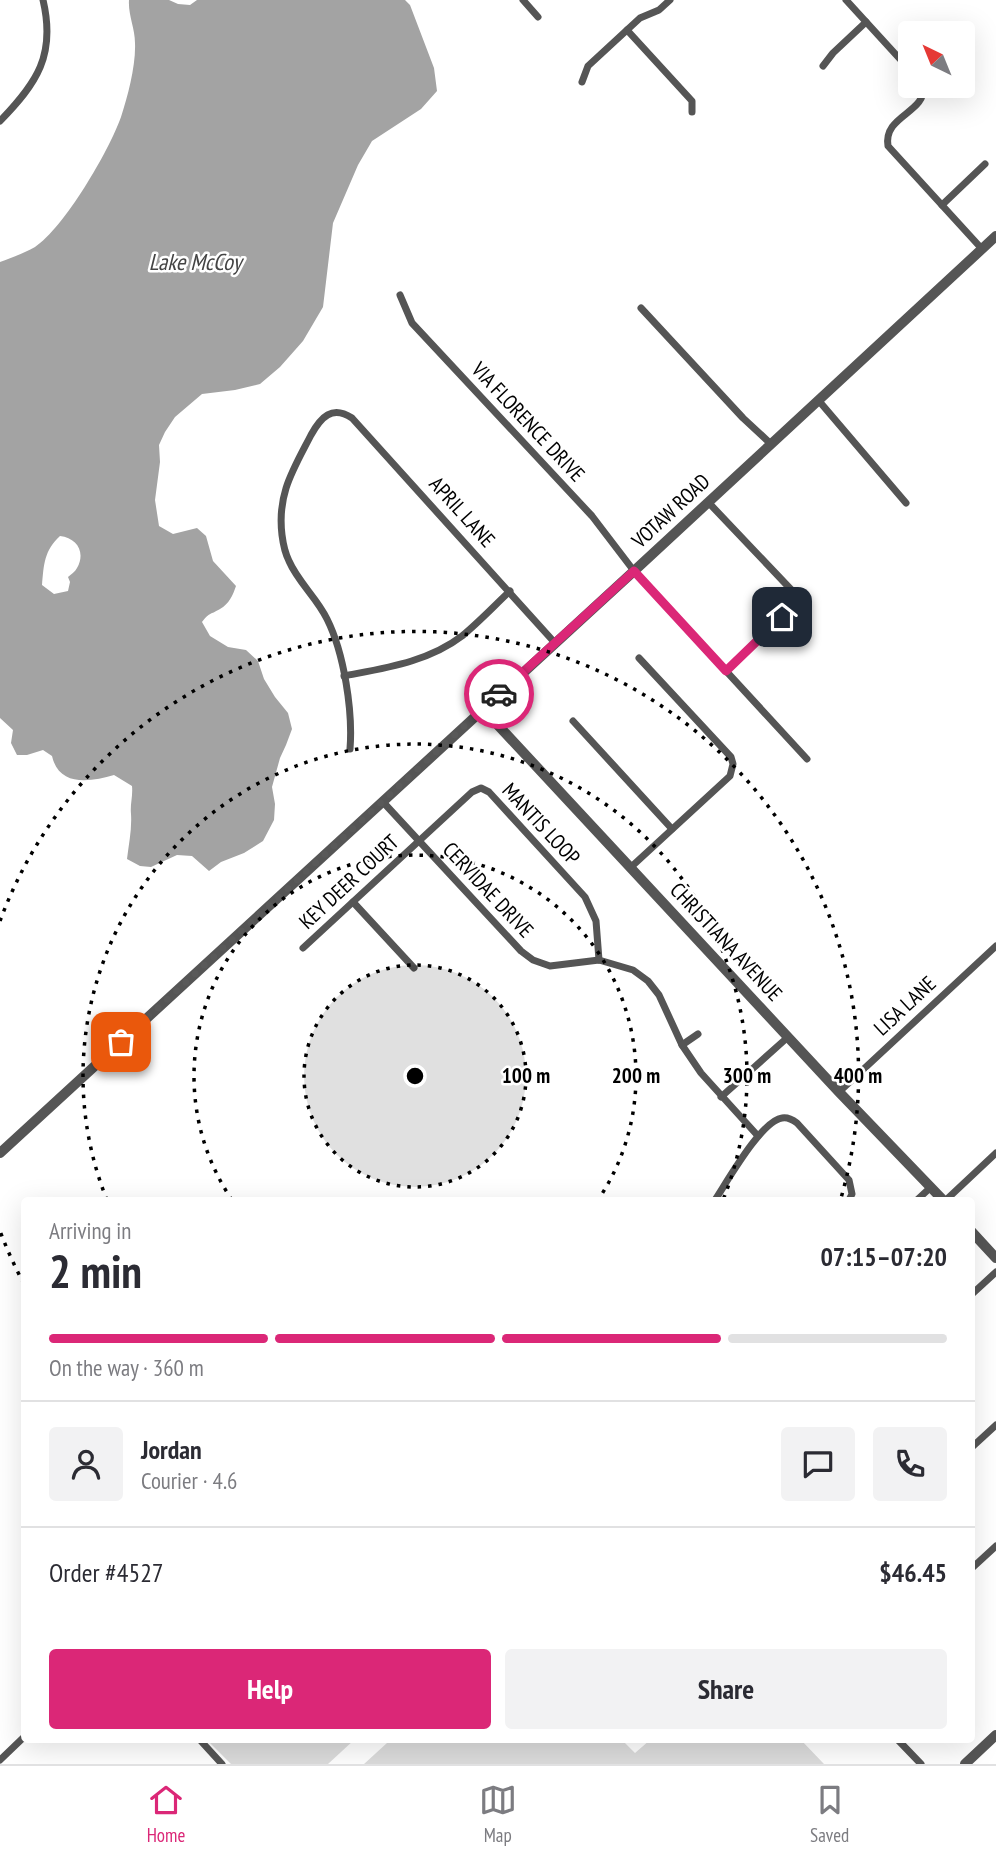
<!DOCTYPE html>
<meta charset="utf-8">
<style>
body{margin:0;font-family:"PT Sans Narrow",sans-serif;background:#f2f2f3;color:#2b2b33;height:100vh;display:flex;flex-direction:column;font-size:26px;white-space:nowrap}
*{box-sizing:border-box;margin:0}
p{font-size:23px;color:#7c7c81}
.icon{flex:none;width:38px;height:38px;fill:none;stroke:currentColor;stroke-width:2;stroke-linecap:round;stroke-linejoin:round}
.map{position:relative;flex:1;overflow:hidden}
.drawer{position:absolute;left:21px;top:1197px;width:954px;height:546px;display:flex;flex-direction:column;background:#fff;border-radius:7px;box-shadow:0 7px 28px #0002}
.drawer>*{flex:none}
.needle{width:46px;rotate:317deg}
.tools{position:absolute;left:898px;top:21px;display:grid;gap:14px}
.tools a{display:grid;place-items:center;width:77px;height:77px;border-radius:7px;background:#fff;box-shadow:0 7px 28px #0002;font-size:35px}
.pin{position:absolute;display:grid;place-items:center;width:60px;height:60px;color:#fff;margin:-30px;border-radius:14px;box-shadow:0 4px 10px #0006}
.courier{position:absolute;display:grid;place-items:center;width:70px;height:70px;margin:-35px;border:5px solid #db2777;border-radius:50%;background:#fff;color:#222;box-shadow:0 2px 9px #0007}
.head em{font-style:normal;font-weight:600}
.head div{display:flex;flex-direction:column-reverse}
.head{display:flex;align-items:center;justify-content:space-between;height:119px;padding:0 28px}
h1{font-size:46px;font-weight:600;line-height:52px}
.bar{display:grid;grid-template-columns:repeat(4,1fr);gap:10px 7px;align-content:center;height:84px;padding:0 28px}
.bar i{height:9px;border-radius:5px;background:#e1e1e2}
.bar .current{background:#db2777}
.bar p{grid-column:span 4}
.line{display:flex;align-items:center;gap:18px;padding:0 28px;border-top:2px solid #e1e1e2}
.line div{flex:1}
.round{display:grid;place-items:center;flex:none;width:74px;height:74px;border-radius:7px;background:#f2f2f3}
.action{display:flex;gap:14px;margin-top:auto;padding:14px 28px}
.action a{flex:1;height:80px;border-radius:7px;background:#db2777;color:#fff;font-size:28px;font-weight:600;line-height:80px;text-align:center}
.action a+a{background:#f2f2f3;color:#2b2b33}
.dock{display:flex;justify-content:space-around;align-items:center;height:98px;border-top:2px solid #e1e1e2;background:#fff;font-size:19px;color:#7c7c81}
.dock a{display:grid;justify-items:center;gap:4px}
.dock .current{color:#db2777}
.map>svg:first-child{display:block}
.green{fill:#dcdcdc}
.water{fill:#a3a3a3;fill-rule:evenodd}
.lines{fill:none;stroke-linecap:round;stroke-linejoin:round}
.minor{stroke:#555;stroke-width:7}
.tertiary{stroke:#555;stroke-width:10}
.done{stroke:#595959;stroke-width:7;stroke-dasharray:0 12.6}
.route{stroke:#db2777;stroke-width:9}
.ring{fill:none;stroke:#000;stroke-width:3.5;stroke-dasharray:3.5 7}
.labels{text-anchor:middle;stroke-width:5;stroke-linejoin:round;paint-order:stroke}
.street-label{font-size:21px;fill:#000;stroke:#fff}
.water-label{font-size:23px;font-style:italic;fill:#444;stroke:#fff}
.centre{fill:#000;stroke:#fff;stroke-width:3.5}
.ring-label{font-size:21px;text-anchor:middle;font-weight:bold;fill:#000;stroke:#fff;stroke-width:5;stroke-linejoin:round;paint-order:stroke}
</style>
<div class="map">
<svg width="996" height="1764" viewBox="0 0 996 1764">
<rect width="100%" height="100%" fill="#fff"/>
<!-- green -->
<g class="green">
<path d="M 207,1740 L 354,1740 L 328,1764 L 231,1764 Z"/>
<path d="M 387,1740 L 622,1740 L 635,1753 L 650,1740 L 801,1740 L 824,1764 L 364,1764 L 387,1743 L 386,1741 Z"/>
</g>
<!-- water -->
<path class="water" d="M 129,0 L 169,0 L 178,4 L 190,5 L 197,0 L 405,0 L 410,5 L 434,68 L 437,91 L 421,109 L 372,141 L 358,165 L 333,223 L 323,307 L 303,341 L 280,367 L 260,384 L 235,390 L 202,394 L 175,417 L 165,432 L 159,445 L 160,462 L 155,500 L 159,526 L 173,534 L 197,528 L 206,536 L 213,561 L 236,586 C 233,595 229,604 220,609 C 210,615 210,612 202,622 L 210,636 L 228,647 L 246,650 L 258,661 L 264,679 L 275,697 L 288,713 L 292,729 L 286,745 L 280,758 L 272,787 L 275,804 L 274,820 L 263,841 L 244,853 L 221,862 L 209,871 L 192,856 L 177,855 L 151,867 L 140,866 L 127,859 C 129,843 132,829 131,814 C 130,804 133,797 132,786 L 114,775 C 90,782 59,787 52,756 L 43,750 L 27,755 L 17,755 L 11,743 L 13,730 L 0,718 L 0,262 C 11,258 24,253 35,247 C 64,228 109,151 121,117 C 128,96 136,65 135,43 C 135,28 128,15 129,0 ZM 60,536 C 77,538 86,552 77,568 C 75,572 71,574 68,577 L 70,582 L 68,591 L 54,594 L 42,585 C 44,564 44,551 60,536 Z"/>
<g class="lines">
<!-- minor -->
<g class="minor">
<path d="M 523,0 L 538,17"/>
<path d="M 846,0 L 910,70"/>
<path d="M 627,30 L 692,101 L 692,112"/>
<path d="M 823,66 L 833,53 L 866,22"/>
<path d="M 582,82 L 588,66 L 640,18 L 659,10 L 670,0"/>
<path d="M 923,86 C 927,113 883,115 888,146 L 982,249"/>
<path d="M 0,121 C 37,83 56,55 43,0"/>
<path d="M 942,205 L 985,164"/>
<path d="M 400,295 L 412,323 L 592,516 L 634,571 L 807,759"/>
<path d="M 641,308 L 743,418 L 771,444"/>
<path d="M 819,401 L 906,503"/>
<path d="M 708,502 L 801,600 L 726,671"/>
<path d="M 344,676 C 385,668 428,662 462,636 C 479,622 494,606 510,591"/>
<path d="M 573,721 L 672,829"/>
<path d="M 350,749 C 353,711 344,653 327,619 C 317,598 298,582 289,561 C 285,553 283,543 282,535 C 277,494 293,470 311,435 C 321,417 332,405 352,418 L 555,643"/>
<path d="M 383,802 L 521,951 L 533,960 L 550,966 L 599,960 L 633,970 L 648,981 L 659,995 L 682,1045 L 701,1073 L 758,1136"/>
<path d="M 630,868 L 730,776 L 733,764 L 731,757 L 639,658"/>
<path d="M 353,902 L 414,968"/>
<path d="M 303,948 L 472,792 L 481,788 L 489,792 L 585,897 L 596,921 L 599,960"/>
<path d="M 682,1045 L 698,1034"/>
<path d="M 839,1092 L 996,946"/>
<path d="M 721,1097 L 788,1037"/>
<path d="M 715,1200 C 727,1182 761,1121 782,1118 C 787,1117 793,1120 797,1123 L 849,1180 L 852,1194 L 849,1200"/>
<path d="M 917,1200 L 931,1187"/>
<path d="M 946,1200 L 996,1153"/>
<path d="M 971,1295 L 996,1272"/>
<path d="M 971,1448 L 996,1425"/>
<path d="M 971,1569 L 996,1546"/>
<path d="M 200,1740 L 222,1764"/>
<path d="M 898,1740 L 921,1764"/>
<path d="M 0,1760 L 24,1737"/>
</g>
<!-- tertiary -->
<g class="tertiary">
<path d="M 483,709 L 839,1092 L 943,1200"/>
<path d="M 0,1153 L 634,571 L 996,236"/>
<path d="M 971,1231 L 996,1258"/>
<path d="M 965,1764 L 996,1735"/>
</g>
</g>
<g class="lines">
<!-- done -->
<path class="done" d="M 121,1042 L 499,694"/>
<!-- route -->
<path class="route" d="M 499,694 L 634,571 L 726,671 L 782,617"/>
</g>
<!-- distance rings -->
<circle cx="415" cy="1076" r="111" fill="#000" fill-opacity=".12"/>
<g class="ring">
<circle cx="415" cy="1076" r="111"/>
<path d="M232 1200A221 221 0 1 1 598 1200"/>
<path d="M107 1200A332 332 0 1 1 723 1200"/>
<path d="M24 1284A443 443 0 0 1 0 1231M0 921A443 443 0 0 1 841 1198"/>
</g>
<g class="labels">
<!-- street labels -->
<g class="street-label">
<text transform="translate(528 422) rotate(47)" y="7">VIA FLORENCE DRIVE</text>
<text transform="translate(671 511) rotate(-43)" y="7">VOTAW ROAD</text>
<text transform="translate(462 512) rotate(48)" y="7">APRIL LANE</text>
<text transform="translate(541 824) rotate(47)" y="7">MANTIS LOOP</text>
<text transform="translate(349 882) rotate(-43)" y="7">KEY DEER COURT</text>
<text transform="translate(488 890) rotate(47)" y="7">CERVIDAE DRIVE</text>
<text transform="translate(726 942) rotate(47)" y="7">CHRISTIANA AVENUE</text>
<text transform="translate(905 1006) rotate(-43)" y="7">LISA LANE</text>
</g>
<!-- water labels -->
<g class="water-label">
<text x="195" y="270">Lake McCoy</text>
</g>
</g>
<circle cx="415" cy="1076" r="10" class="centre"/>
<g class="ring-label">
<text x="526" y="1083">100 m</text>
<text x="636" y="1083">200 m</text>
<text x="747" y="1083">300 m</text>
<text x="858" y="1083">400 m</text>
</g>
</svg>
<div class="tools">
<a><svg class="needle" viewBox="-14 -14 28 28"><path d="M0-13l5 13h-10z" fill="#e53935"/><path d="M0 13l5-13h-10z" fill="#7c7c81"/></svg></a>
</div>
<div class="pin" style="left:121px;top:1042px;background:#ea580c"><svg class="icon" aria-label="bag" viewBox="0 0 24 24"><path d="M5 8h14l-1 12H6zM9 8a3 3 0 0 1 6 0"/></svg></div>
<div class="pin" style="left:782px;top:617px;background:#1f2937"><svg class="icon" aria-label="home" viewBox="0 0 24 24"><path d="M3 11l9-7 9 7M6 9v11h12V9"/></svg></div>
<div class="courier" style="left:499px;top:694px"><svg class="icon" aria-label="car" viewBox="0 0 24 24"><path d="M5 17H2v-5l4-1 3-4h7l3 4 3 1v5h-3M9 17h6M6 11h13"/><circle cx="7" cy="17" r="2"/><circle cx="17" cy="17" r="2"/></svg></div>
<section class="drawer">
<div class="head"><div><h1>2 min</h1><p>Arriving in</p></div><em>07:15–07:20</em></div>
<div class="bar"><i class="current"></i><i class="current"></i><i class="current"></i><i></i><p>On the way · 360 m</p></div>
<div class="line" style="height:126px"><a class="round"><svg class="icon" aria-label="person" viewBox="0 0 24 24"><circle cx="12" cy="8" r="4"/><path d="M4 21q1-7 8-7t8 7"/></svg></a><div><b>Jordan</b><p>Courier · 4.6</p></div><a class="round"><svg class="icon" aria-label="chat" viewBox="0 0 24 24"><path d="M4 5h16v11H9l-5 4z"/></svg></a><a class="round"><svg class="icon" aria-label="phone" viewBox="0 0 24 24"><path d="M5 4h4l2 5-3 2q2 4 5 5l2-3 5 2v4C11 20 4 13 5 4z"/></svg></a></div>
<div class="line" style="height:91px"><div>Order #4527</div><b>$46.45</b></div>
<div class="action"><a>Help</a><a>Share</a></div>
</section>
</div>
<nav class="dock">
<a class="current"><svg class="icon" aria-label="home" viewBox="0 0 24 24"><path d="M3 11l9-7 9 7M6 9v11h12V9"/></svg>Home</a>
<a><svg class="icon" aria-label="map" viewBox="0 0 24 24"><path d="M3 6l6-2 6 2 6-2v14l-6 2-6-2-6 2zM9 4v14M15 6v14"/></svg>Map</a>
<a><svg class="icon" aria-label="saved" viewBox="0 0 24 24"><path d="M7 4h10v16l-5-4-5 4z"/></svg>Saved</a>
</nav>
